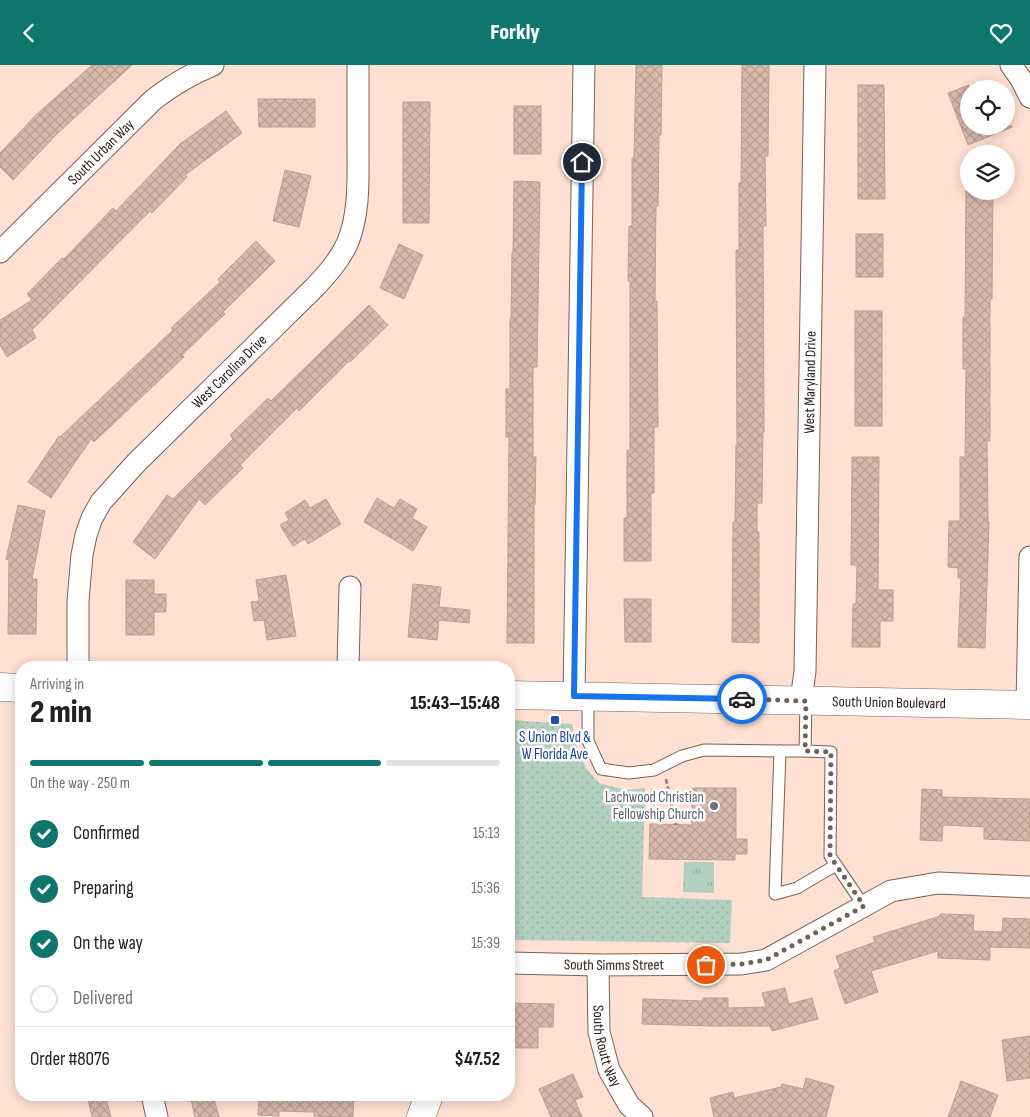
<!DOCTYPE html>
<meta charset="utf-8">
<style>
body{margin:0;font-family:"Sofia Sans Condensed",sans-serif;background:#f6f6f6;color:#202124;height:100vh;display:flex;flex-direction:column;font-size:19px;white-space:nowrap}
*{box-sizing:border-box;margin:0}
p{font-size:16px;color:#757577}
.icon{flex:none;width:28px;height:28px;fill:none;stroke:currentColor;stroke-width:2;stroke-linecap:round;stroke-linejoin:round}
.map{position:relative;flex:1;overflow:hidden}
.side{position:absolute;left:15px;top:596px;width:500px;height:440px;display:flex;flex-direction:column;background:#fff;border-radius:20px;box-shadow:0 2px 12px #0003}
.side>*{flex:none}
.controls{position:absolute;left:960px;top:15px;display:grid;gap:10px}
.controls a{display:grid;place-items:center;width:55px;height:55px;border-radius:50%;background:#fff;box-shadow:0 2px 12px #0003;font-size:25px}
.pin{position:absolute;display:grid;place-items:center;width:42px;height:42px;color:#fff;margin:-21px;border:2px solid #fff;border-radius:50%;box-shadow:0 1px 5px #0007}
.courier{position:absolute;display:grid;place-items:center;width:50px;height:50px;margin:-25px;border:4px solid #1a73e8;border-radius:50%;background:#fff;color:#222;box-shadow:0 1px 6px #0007}
.headline em{font-style:normal;font-weight:800}
.headline div{display:flex;flex-direction:column-reverse}
.headline{display:flex;align-items:center;justify-content:space-between;height:85px;padding:0 15px}
h1{font-size:32px;font-weight:800;line-height:38px}
.bar{display:grid;grid-template-columns:repeat(4,1fr);gap:8px 5px;align-content:center;height:60px;padding:0 15px}
.bar i{height:6px;border-radius:4px;background:#e0e0e0}
.bar .active{background:#0f766e}
.bar p{grid-column:span 4}
.line{display:flex;align-items:center;gap:12px;padding:0 15px;border-top:1px solid #e0e0e0}
.line div{flex:1}
ol{padding:0 15px;list-style:none}
li{display:flex;align-items:center;gap:15px;height:55px}
li p{margin-inline-start:auto}
li .icon{padding:5px;border-radius:50%;background:#0f766e;color:#fff;stroke-width:4}
li:last-child{color:#757577}
li i{width:28px;height:28px;border:2px solid #e0e0e0;border-radius:50%}
header{display:flex;justify-content:space-between;align-items:center;height:65px;padding:0 15px;background:#0f766e;color:#fff;font-size:22px;font-weight:800}
.map>svg:first-child{display:block}
.grass{fill:url(#grass-dots)}
.park{fill:url(#park-tufts)}
.building{fill:url(#building-cross-hatch);stroke:#bda093}
.lines{fill:none;stroke-linecap:round;stroke-linejoin:round}
.service-casing{stroke:#7b6054;stroke-width:13}
.minor-casing{stroke:#7b6054;stroke-width:23}
.tertiary-casing{stroke:#7b6054;stroke-width:29}
.secondary-casing{stroke:#7b6054;stroke-width:29}
.path{stroke:#99847a;stroke-width:3;stroke-dasharray:5 2.5;stroke-linecap:butt}
.service{stroke:#fff;stroke-width:11}
.minor{stroke:#fff;stroke-width:21}
.tertiary{stroke:#fff;stroke-width:28}
.secondary{stroke:#fff;stroke-width:28}
.done{stroke:#716058;stroke-width:5;stroke-dasharray:0 9}
.route{stroke:#1a73e8;stroke-width:6}
.transit-dot{fill:#1a4fb4;stroke:#fff;stroke-width:2}
.worship-dot{fill:#6b7280;stroke:#fff;stroke-width:2}
.labels{text-anchor:middle;stroke-width:5;stroke-linejoin:round;paint-order:stroke}
.street-label{font-size:15px;fill:#251b16;stroke:#fff}
.transit-label{font-size:15px;fill:#164399;stroke:#fff}
.worship-label{font-size:15px;fill:#5b616d;stroke:#fff;text-anchor:end}
</style>
<header><svg class="icon" aria-label="back" viewBox="0 0 24 24"><path d="M15 5l-7 7 7 7"/></svg>Forkly<svg class="icon" aria-label="heart" viewBox="0 0 24 24"><path d="M12 20l-8-8c-3-5 5-10 8-4 3-6 11-1 8 4z"/></svg></header>
<div class="map">
<svg width="1030" height="1052" viewBox="0 0 1030 1052">
<defs>
<pattern id="grass-dots" width="8" height="8" patternUnits="userSpaceOnUse" patternTransform="scale(1.25)"><rect width="8" height="8" fill="#b2cfbf"/><path d="M2 2h.1M6 6h.1" fill="none" stroke="#99b1a3" stroke-width="1.8" stroke-linecap="round"/></pattern>
<pattern id="park-tufts" width="24" height="20" patternUnits="userSpaceOnUse" patternTransform="scale(1.25)"><rect width="24" height="20" fill="#b2cfbf"/><path d="M3 7l-1-3M5 7V3M7 7l1-3M15 17l-1-3M17 17v-4M19 17l1-3" fill="none" stroke="#99b1a3"/></pattern>
<pattern id="building-cross-hatch" width="8" height="8" patternUnits="userSpaceOnUse" patternTransform="scale(1.25)"><rect width="8" height="8" fill="#d8baac"/><path d="M0 0l8 8M0 8l8-8" fill="none" stroke="#b99f93"/></pattern>
</defs>
<rect width="100%" height="100%" fill="#ffe0d2"/>
<!-- grass -->
<path class="grass" d="M 509,655 L 572,659 L 576,680 L 586,703 L 599,718 L 626,725 L 645,723 L 642,832 L 732,835 L 730,878 L 509,875 Z"/>
<!-- park -->
<path class="park" d="M 684,797 L 714,797 L 714,828 L 683,827 Z"/>
<!-- building -->
<g class="building">
<path d="M 92,0 L 132,0 L 57,69 L 13,115 L 0,102 L 0,88 L 36,50 Z"/>
<path d="M 636,0 L 662,0 L 661,70 L 659,70 L 658,141 L 656,141 L 655,236 L 657,236 L 658,362 L 654,362 L 654,428 L 651,428 L 651,496 L 624,496 L 624,453 L 627,453 L 627,385 L 630,385 L 630,216 L 628,216 L 629,161 L 632,161 L 632,93 L 634,93 Z"/>
<path d="M 742,0 L 769,0 L 768,91 L 765,91 L 766,161 L 763,161 L 764,367 L 763,367 L 762,438 L 757,438 L 757,467 L 759,467 L 759,578 L 732,577 L 733,457 L 735,457 L 736,380 L 737,380 L 736,185 L 739,185 L 739,118 L 741,118 Z"/>
<path d="M 858,20 L 884,20 L 885,134 L 858,134 Z"/>
<path d="M 969,20 L 969,61 L 1012,61 L 1012,62 L 968,80 L 948,28 Z"/>
<path d="M 258,34 L 315,34 L 315,62 L 259,62 Z"/>
<path d="M 403,37 L 430,37 L 429,158 L 403,158 Z"/>
<rect x="514" y="41" width="27" height="48"/>
<path d="M 226,46 L 242,68 L 185,110 L 187,112 L 152,148 L 150,146 L 32,265 L 36,273 L 7,292 L 0,280 L 0,255 L 32,235 L 27,229 L 62,193 L 64,194 L 113,143 L 116,146 L 180,79 Z"/>
<path d="M 285,105 L 311,111 L 299,162 L 273,156 Z"/>
<path d="M 514,116 L 540,117 L 537,302 L 533,302 L 533,392 L 536,392 L 535,440 L 534,440 L 534,578 L 507,578 L 509,372 L 506,372 L 506,324 L 510,324 L 510,254 L 511,254 L 512,188 L 513,188 Z"/>
<path d="M 966,126 L 993,126 L 992,234 L 990,234 L 990,376 L 987,376 L 988,457 L 989,457 L 985,583 L 958,582 L 961,513 L 958,513 L 958,503 L 948,502 L 949,456 L 960,456 L 960,392 L 965,392 L 966,304 L 963,304 L 963,252 L 965,252 Z"/>
<rect x="856" y="169" width="27" height="43"/>
<path d="M 256,176 L 275,196 L 223,247 L 225,249 L 182,290 L 184,292 L 94,377 L 91,374 L 51,433 L 28,417 L 59,371 L 60,372 L 173,265 L 171,263 L 220,217 L 218,214 Z"/>
<path d="M 399,179 L 423,190 L 404,234 L 380,223 Z"/>
<path d="M 369,240 L 388,260 L 350,297 L 349,296 L 299,346 L 297,343 L 240,400 L 243,403 L 205,440 L 199,434 L 155,494 L 133,477 L 167,430 L 173,434 L 233,374 L 230,370 L 268,333 L 271,336 Z"/>
<rect x="855" y="246" width="27" height="115"/>
<path d="M 852,392 L 879,392 L 878,525 L 893,525 L 893,556 L 880,556 L 880,582 L 852,582 L 853,539 L 856,539 L 857,500 L 851,500 Z"/>
<path d="M 377,433 L 394,443 L 400,434 L 417,444 L 412,453 L 427,462 L 413,486 L 364,457 Z"/>
<path d="M 326,434 L 341,459 L 308,479 L 305,474 L 293,481 L 280,460 L 289,455 L 285,448 L 305,435 L 310,443 Z"/>
<path d="M 18,440 L 45,446 L 32,514 L 37,514 L 36,569 L 8,569 L 9,495 L 6,494 Z"/>
<path d="M 286,510 L 296,571 L 267,575 L 264,555 L 254,556 L 251,537 L 259,536 L 256,515 Z"/>
<path d="M 126,515 L 154,515 L 154,529 L 166,529 L 166,547 L 154,547 L 154,570 L 126,570 Z"/>
<path d="M 413,519 L 441,522 L 439,542 L 470,545 L 469,558 L 439,555 L 437,575 L 408,572 Z"/>
<path d="M 624,534 L 651,534 L 651,577 L 625,577 Z"/>
<path d="M 692,723 L 736,723 L 736,774 L 747,774 L 747,789 L 735,789 L 735,795 L 649,794 L 650,759 L 692,760 Z"/>
<path d="M 922,724 L 942,725 L 942,732 L 1030,734 L 1030,776 L 984,774 L 984,762 L 943,760 L 942,776 L 920,775 Z"/>
<path d="M 940,849 L 974,850 L 973,866 L 1002,867 L 1003,853 L 1030,854 L 1030,883 L 990,882 L 990,895 L 938,893 L 938,886 L 871,906 L 878,927 L 845,939 L 834,906 L 840,903 L 836,891 L 875,877 L 873,872 L 940,851 Z"/>
<path d="M 785,923 L 789,939 L 812,933 L 818,954 L 772,966 L 770,961 L 710,961 L 642,959 L 643,934 L 703,936 L 703,933 L 728,933 L 728,943 L 766,942 L 762,928 Z"/>
<path d="M 509,938 L 554,939 L 553,962 L 538,962 L 538,983 L 514,983 L 515,959 L 509,959 Z"/>
<path d="M 1030,971 L 1030,1013 L 1007,1016 L 1002,975 Z"/>
<path d="M 573,1009 L 583,1032 L 575,1035 L 582,1052 L 551,1052 L 539,1024 Z"/>
<path d="M 806,1013 L 834,1021 L 826,1052 L 714,1052 L 710,1033 L 733,1027 L 734,1033 L 781,1022 L 782,1019 L 803,1024 Z"/>
<path d="M 961,1016 L 998,1030 L 990,1052 L 948,1052 Z"/>
<path d="M 87,1030 L 105,1030 L 111,1052 L 92,1052 Z"/>
<path d="M 190,1030 L 213,1030 L 219,1052 L 195,1052 Z"/>
<path d="M 259,1030 L 354,1030 L 353,1052 L 314,1051 L 314,1047 L 279,1046 L 279,1051 L 258,1050 Z"/>
</g>
<g class="lines">
<!-- service casing -->
<g class="service-casing">
<g id="service">
<path d="M 588,632 L 588,676 L 601,704 L 629,708 L 654,705 L 682,691 L 704,685 L 780,686"/>
<path d="M 806,636 L 805,686 L 831,687 L 830,791 L 864,841"/>
<path d="M 805,686 L 780,686 L 775,829 L 797,823 L 836,800"/>
</g>
</g>
<!-- minor casing -->
<g class="minor-casing">
<g id="minor">
<path d="M 1011,0 L 1021,14 L 1030,32"/>
<path id="s1" d="M 0,187 L 153,35 C 172,20 191,9 213,0"/>
<path id="s2" d="M 78,602 L 78,536 L 82,490 L 86,470 L 92,453 L 101,437 L 136,398 L 315,222 C 327,209 339,196 347,179 C 360,149 358,113 358,81 C 358,54 358,27 358,0"/>
<path d="M 348,602 L 350,522"/>
<path d="M 574,631 L 584,0"/>
<path id="s3" d="M 801,636 L 805,606 L 815,0"/>
<path d="M 1027,640 L 1030,492"/>
<path id="s4" d="M 509,898 L 598,900 L 741,899 L 766,895 L 891,826 L 938,818 L 1030,822"/>
<path id="s5" d="M 598,900 L 599,967 L 609,1005 L 629,1040 L 642,1052"/>
<path d="M 152,1030 L 157,1052"/>
</g>
</g>
<!-- tertiary casing -->
<g class="tertiary-casing">
<path id="tertiary" d="M 421,1052 L 429,1030"/>
</g>
<!-- secondary casing -->
<g class="secondary-casing">
<g id="secondary">
<path d="M 0,622 L 21,623"/>
<path id="s6" d="M 509,630 L 1030,640"/>
</g>
</g>
<!-- path -->
<path class="path" d="M 666,714 L 676,760"/>
<!-- service -->
<use href="#service" class="service"/>
<!-- minor -->
<use href="#minor" class="minor"/>
<!-- tertiary -->
<use href="#tertiary" class="tertiary"/>
<!-- secondary -->
<use href="#secondary" class="secondary"/>
</g>
<g class="lines">
<!-- done -->
<path class="done" d="M 706,900 L 742,899 L 766,895 L 864,841 L 830,791 L 831,687 L 805,686 L 806,636 L 742,634"/>
<!-- route -->
<path class="route" d="M 582,97 L 574,631 L 742,634"/>
</g>
<!-- markers -->
<rect class="transit-dot" x="550" y="650" width="10" height="10" rx="2.5"/>
<circle class="worship-dot" cx="714" cy="741" r="5"/>
<g class="labels">
<!-- street labels -->
<g class="street-label">
<text dy="5" stroke="none"><textPath href="#s1" startOffset="142">South Urban Way</textPath></text>
<text dy="5" stroke="none"><textPath href="#s2" startOffset="352">West Carolina Drive</textPath></text>
<text dy="5" stroke="none"><textPath href="#s3" startOffset="319">West Maryland Drive</textPath></text>
<text dy="5" stroke="none"><textPath href="#s6" startOffset="380">South Union Boulevard</textPath></text>
<text dy="5" stroke="none"><textPath href="#s4" startOffset="105">South Simms Street</textPath></text>
<text dy="5" stroke="none"><textPath href="#s5" startOffset="82">South Routt Way</textPath></text>
</g>
<!-- transit labels -->
<g class="transit-label">
<text x="555" y="677">S Union Blvd &amp;<tspan x="555" dy="17">W Florida Ave</tspan></text>
</g>
<!-- worship labels -->
<g class="worship-label">
<text x="704" y="737">Lachwood Christian<tspan x="704" dy="17">Fellowship Church</tspan></text>
</g>
</g>
</svg>
<div class="controls">
<a><svg class="icon" aria-label="locate" viewBox="0 0 24 24"><circle cx="12" cy="12" r="6"/><path d="M12 2v4M12 18v4M2 12h4M18 12h4"/></svg></a>
<a><svg class="icon" aria-label="layers" viewBox="0 0 24 24"><path d="M12 4l9 5-9 5-9-5zM3 14l9 5 9-5"/></svg></a>
</div>
<div class="pin" style="left:706px;top:900px;background:#ea580c"><svg class="icon" aria-label="bag" viewBox="0 0 24 24"><path d="M5 8h14l-1 12H6zM9 8a3 3 0 0 1 6 0"/></svg></div>
<div class="pin" style="left:582px;top:97px;background:#1f2937"><svg class="icon" aria-label="home" viewBox="0 0 24 24"><path d="M3 11l9-7 9 7M6 9v11h12V9"/></svg></div>
<div class="courier" style="left:742px;top:634px"><svg class="icon" aria-label="car" viewBox="0 0 24 24"><path d="M5 17H2v-5l4-1 3-4h7l3 4 3 1v5h-3M9 17h6M6 11h13"/><circle cx="7" cy="17" r="2"/><circle cx="17" cy="17" r="2"/></svg></div>
<section class="side">
<div class="headline"><div><h1>2 min</h1><p>Arriving in</p></div><em>15:43–15:48</em></div>
<div class="bar"><i class="active"></i><i class="active"></i><i class="active"></i><i></i><p>On the way · 250 m</p></div>
<ol>
<li><svg class="icon" aria-label="check" viewBox="0 0 24 24"><path d="M5 12l5 5 9-10"/></svg>Confirmed<p>15:13</p></li>
<li><svg class="icon" aria-label="check" viewBox="0 0 24 24"><path d="M5 12l5 5 9-10"/></svg>Preparing<p>15:36</p></li>
<li><svg class="icon" aria-label="check" viewBox="0 0 24 24"><path d="M5 12l5 5 9-10"/></svg>On the way<p>15:39</p></li>
<li><i></i>Delivered</li>
</ol>
<div class="line" style="height:65px"><div>Order #8076</div><b>$47.52</b></div>
</section>
</div>
